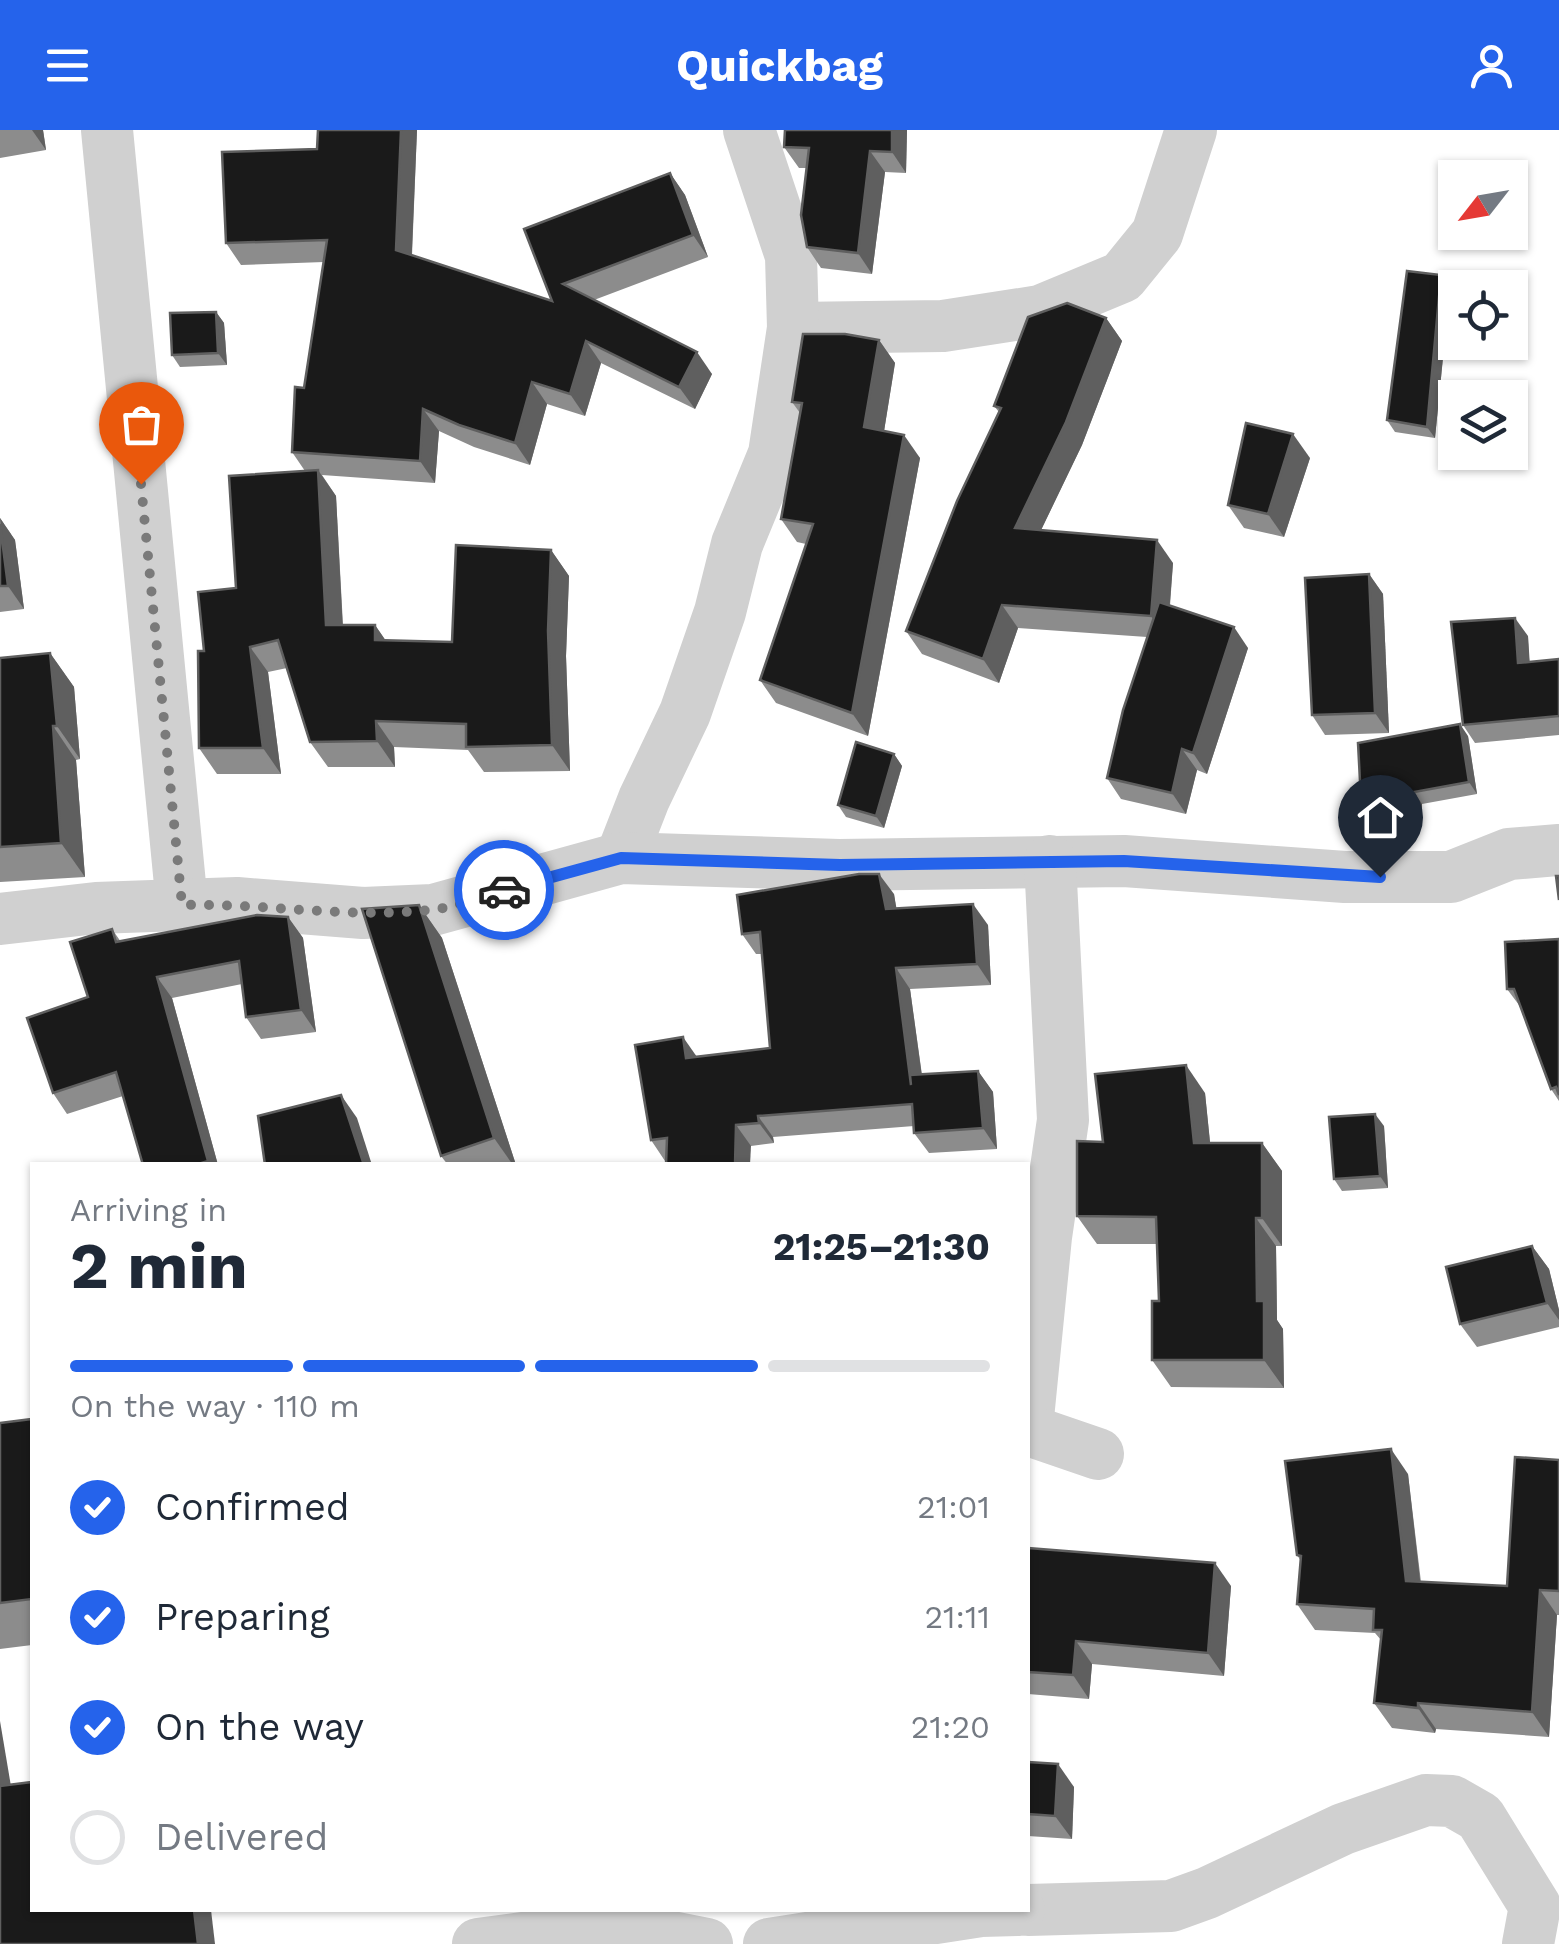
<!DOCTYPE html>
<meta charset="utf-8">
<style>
body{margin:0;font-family:"Work Sans",sans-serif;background:#f6f6f7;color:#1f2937;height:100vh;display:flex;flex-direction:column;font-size:38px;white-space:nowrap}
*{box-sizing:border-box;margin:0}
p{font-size:32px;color:#747a83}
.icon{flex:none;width:55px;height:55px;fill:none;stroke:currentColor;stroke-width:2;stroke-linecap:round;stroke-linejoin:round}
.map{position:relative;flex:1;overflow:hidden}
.details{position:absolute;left:30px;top:1032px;width:1000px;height:750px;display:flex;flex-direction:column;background:#fff;border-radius:0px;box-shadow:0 2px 8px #0004}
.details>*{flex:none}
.needle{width:65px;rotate:239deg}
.controls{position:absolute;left:1438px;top:30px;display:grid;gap:20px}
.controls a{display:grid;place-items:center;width:90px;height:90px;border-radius:0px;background:#fff;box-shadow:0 2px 8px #0004;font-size:50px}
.pin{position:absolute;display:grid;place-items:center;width:85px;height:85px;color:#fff;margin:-102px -42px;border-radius:50% 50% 50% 0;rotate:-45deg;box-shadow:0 0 10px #0007}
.pin .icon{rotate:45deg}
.courier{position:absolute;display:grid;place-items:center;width:100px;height:100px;margin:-50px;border:8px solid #2563eb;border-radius:50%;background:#fff;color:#222;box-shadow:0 2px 12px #0007}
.summary em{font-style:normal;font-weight:700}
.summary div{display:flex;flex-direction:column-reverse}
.summary{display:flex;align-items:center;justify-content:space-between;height:170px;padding:0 40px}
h1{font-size:65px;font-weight:700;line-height:75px}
.bar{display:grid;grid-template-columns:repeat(4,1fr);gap:15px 10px;align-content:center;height:120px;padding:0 40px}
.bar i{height:12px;border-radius:8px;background:#e0e1e3}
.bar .current{background:#2563eb}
.bar p{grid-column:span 4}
ol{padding:0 40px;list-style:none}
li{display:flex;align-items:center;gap:30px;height:110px}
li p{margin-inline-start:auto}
li .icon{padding:10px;border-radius:50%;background:#2563eb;color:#fff;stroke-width:4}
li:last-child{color:#747a83}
li i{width:55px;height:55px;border:5px solid #e0e1e3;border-radius:50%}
header{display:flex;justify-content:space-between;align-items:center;height:130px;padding:0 40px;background:#2563eb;color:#fff;font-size:45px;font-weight:700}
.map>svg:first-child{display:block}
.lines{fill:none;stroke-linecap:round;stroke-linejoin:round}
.minor{stroke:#d0d0d0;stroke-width:52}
.wall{fill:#8c8c8c}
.shaded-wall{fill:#5f5f5f}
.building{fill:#1a1a1a;stroke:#5f5f5f;stroke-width:2.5}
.done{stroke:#7a7a7a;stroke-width:10;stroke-dasharray:0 18}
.route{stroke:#2563eb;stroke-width:12}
</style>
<header><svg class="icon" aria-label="menu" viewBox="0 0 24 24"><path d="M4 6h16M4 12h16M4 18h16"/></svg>Quickbag<svg class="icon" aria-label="person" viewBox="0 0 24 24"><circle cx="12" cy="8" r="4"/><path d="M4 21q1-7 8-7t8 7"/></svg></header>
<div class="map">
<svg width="1559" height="1814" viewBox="0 0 1559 1814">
<rect width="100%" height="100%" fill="#fff"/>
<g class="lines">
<!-- minor -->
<g class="minor">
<path d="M 107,0 L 182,775"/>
<path d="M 793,198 L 943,196 L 1040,181 L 1122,147 L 1157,104 L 1191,0"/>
<path d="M 621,728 L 644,669 L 685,583 L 720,482 L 737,414 L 774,324 L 793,198 L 791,126 L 749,0"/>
<path d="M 0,789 L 96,778 L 237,773 L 363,783 L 433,780 L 621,728 L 839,735 L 1124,731 L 1345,747 L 1451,747 L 1509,724 L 1559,720"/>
<path d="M 1028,1288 L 1046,1107 L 1063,990 L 1050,731"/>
<path d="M 1028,1300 L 1098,1324"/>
<path d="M 1028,1780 L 1171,1776 L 1207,1763 L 1343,1699 L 1426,1670 L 1452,1671 L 1480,1687 L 1535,1776 L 1528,1814"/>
<path d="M 478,1814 L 530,1807 L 580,1793 L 611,1795 L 707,1814"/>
<path d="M 769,1814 L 981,1781 L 1019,1780"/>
</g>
</g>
<!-- wall -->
<g class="wall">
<path d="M 0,0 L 43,0 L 46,20 L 0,28 Z"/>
<path d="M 318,0 L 417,0 L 412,126 L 552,171 L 524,99 L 670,43 L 685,65 L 708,127 L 594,170 L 712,244 L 695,279 L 601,233 L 585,286 L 547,274 L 530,335 L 474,317 L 439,301 L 435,353 L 322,345 L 336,366 L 343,495 L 375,495 L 385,510 L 452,512 L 551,420 L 569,446 L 566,526 L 570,641 L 484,642 L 468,620 L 394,617 L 395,637 L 328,637 L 310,612 L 287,538 L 268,542 L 281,644 L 217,644 L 199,618 L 204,521 L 236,458 L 305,341 L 292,322 L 304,258 L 324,132 L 241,135 L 226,113 L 317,19 Z"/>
<path d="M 907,0 L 906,43 L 885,42 L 872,144 L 821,138 L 807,117 L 807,38 L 799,38 L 784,17 Z"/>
<path d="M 1441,145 L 1450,157 L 1435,308 L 1395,302 L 1387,290 Z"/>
<path d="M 216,182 L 224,193 L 227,235 L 180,237 L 172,225 Z"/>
<path d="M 1106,188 L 1122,211 L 1082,315 L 1041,400 L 1173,433 L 1170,476 L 1248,518 L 1207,644 L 1197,640 L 1186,684 L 1121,669 L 1107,648 L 1147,507 L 1018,498 L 999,553 L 922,524 L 906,501 L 999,282 L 994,276 Z"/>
<path d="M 879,210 L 895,233 L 884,301 L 920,328 L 868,606 L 776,573 L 760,550 L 806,414 L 797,412 L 781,389 L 800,283 L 792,272 Z"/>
<path d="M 1310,328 L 1284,407 L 1244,398 L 1228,375 Z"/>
<path d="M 0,388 L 15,410 L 24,479 L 0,482 Z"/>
<path d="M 1369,444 L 1383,464 L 1389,603 L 1325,605 L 1312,585 Z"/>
<path d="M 1528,506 L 1529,532 L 1559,529 L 1559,605 L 1475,613 L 1463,595 Z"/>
<path d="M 50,523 L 74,557 L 80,629 L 76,630 L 85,747 L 0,752 L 0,528 Z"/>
<path d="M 1468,606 L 1477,664 L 1422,674 L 1422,679 L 1370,682 L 1361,670 Z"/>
<path d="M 894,624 L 902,636 L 884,698 L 846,687 L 838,675 Z"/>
<path d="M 894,764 L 896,778 L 988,795 L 991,855 L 910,859 L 922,945 L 978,941 L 993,962 L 997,1019 L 929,1023 L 914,1003 L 914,996 L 773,1007 L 774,1013 L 751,1016 L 665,1031 L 651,1010 L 697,927 L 770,918 L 762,824 L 756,824 L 742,804 Z"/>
<path d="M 419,775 L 442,808 L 516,1035 L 448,1035 L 441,1026 Z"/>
<path d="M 288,787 L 303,808 L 316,902 L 261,909 L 246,887 L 242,854 L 172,868 L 218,1035 L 143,1035 L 123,966 L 67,984 L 53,963 L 112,799 L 121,812 Z"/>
<path d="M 1559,809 L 1559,971 L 1551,959 L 1522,879 L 1507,859 Z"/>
<path d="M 1205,963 L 1210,1013 L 1262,1013 L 1282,1041 L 1282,1116 L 1276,1116 L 1277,1190 L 1283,1199 L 1284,1258 L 1171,1257 L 1152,1230 L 1159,1171 L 1157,1114 L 1097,1114 L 1077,1086 L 1103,1012 Z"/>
<path d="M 1384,996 L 1388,1058 L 1342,1061 L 1334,1049 Z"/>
<path d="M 1532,1116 L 1549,1139 L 1559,1180 L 1559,1197 L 1477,1217 L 1460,1194 Z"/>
<path d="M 32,1289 L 32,1515 L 0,1519 L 0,1293 Z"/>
<path d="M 1559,1330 L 1559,1485 L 1557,1485 L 1549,1607 L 1436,1599 L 1435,1603 L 1392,1598 L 1374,1573 L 1381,1510 L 1375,1503 L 1315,1500 L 1297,1474 L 1301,1431 L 1297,1425 L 1408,1344 L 1421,1452 L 1507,1456 Z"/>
<path d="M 1028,1418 L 1231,1456 L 1224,1546 L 1092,1534 L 1089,1569 L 1028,1564 Z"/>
<path d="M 1028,1632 L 1074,1657 L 1072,1709 L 1028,1706 Z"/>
</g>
<!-- shaded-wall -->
<g class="shaded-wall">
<path d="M 32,0 L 43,0 L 46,20 Z"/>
<path d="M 401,0 L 417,0 L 411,142 L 396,120 Z"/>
<path d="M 892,0 L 907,0 L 906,43 L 892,22 Z"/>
<path d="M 870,21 L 885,42 L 872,144 L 858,123 Z"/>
<path d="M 670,43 L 685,65 L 708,127 L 693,105 Z"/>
<path d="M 1441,145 L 1450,157 L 1435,308 L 1427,297 Z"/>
<path d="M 216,182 L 224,193 L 227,235 L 218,223 Z"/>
<path d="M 1106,188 L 1122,211 L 1082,315 L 1031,421 L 1015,398 Z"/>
<path d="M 879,210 L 895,233 L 881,320 L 864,297 Z"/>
<path d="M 586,211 L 601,233 L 585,286 L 570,264 Z"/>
<path d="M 697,222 L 712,244 L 695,279 L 679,257 Z"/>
<path d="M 532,252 L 547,274 L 530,335 L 515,313 Z"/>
<path d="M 423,279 L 439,301 L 435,353 L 420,331 Z"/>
<path d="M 1293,304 L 1310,328 L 1284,407 L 1268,384 Z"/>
<path d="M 904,305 L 920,328 L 868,606 L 852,583 Z"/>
<path d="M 318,340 L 336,366 L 344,521 L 326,495 Z"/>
<path d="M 0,388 L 15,410 L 24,479 L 8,456 Z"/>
<path d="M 1157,410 L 1173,433 L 1167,509 L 1151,486 Z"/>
<path d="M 551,420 L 569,446 L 566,526 L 570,641 L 552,615 L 548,501 Z"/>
<path d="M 1369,444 L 1383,464 L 1389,603 L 1375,583 Z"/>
<path d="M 1002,475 L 1018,498 L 999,553 L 983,529 Z"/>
<path d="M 1515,488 L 1528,506 L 1531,551 L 1518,533 Z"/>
<path d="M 375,495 L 393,521 L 375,510 Z"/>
<path d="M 1234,497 L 1248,518 L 1207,644 L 1193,623 Z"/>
<path d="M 250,517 L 268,542 L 281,644 L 263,618 Z"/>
<path d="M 50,523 L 74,557 L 80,629 L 57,596 Z"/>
<path d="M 376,591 L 394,617 L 395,637 L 377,611 Z"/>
<path d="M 1460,594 L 1468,606 L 1477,664 L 1469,652 Z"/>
<path d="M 53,596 L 76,630 L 85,747 L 61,713 Z"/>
<path d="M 1182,619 L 1197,640 L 1186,684 L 1172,663 Z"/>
<path d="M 894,624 L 902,636 L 884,698 L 876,686 Z"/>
<path d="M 1414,662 L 1422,674 L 1422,679 L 1414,667 Z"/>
<path d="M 879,744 L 894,764 L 900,799 L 886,779 Z"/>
<path d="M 973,774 L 988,795 L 991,855 L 977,834 Z"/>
<path d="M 419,775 L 442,808 L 516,1035 L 513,1035 L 494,1008 Z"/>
<path d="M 288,787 L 303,808 L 316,902 L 301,880 Z"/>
<path d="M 896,838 L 910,859 L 926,976 L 911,955 Z"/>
<path d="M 157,847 L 172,868 L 218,1035 L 210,1035 L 208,1031 Z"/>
<path d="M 683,907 L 697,927 L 686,928 Z"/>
<path d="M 1186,935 L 1205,963 L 1213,1041 L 1194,1013 Z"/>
<path d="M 978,941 L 993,962 L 997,1019 L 983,998 Z"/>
<path d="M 341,965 L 357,988 L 372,1035 L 364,1035 Z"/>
<path d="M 1375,984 L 1384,996 L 1388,1058 L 1380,1046 Z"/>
<path d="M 758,986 L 773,1007 L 774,1013 L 759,993 Z"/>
<path d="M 736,995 L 751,1016 L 750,1035 L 735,1035 Z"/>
<path d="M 1262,1013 L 1282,1041 L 1282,1116 L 1262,1088 Z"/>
<path d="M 1256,1088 L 1276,1116 L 1277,1190 L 1283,1199 L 1284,1258 L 1264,1230 L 1257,1171 Z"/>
<path d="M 1532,1116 L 1549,1139 L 1559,1180 L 1559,1190 L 1547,1173 Z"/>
<path d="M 1391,1319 L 1408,1344 L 1423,1476 L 1406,1451 Z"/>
<path d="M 1215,1433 L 1231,1456 L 1224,1546 L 1208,1523 Z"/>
<path d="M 1540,1460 L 1557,1485 L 1549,1607 L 1532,1582 Z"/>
<path d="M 1076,1511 L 1092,1534 L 1089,1569 L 1073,1545 Z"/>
<path d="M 1418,1573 L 1436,1599 L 1435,1603 L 1418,1578 Z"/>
<path d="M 0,1591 L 16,1686 L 0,1663 Z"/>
<path d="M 1058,1634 L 1074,1657 L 1072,1709 L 1055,1686 Z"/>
<path d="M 194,1780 L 211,1780 L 215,1814 L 198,1814 Z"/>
</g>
<!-- building -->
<g class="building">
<path d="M 318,0 L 401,0 L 396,120 L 552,171 L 524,99 L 670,43 L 693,105 L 563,154 L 697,222 L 679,257 L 586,211 L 570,264 L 532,252 L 515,313 L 459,295 L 423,279 L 420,331 L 292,322 L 295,257 L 304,258 L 327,110 L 226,113 L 222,22 L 317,19 Z"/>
<path d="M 785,0 L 892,0 L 892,22 L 870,21 L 858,123 L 807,117 L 801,85 L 809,18 L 784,17 Z"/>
<path d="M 1407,141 L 1441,145 L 1427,297 L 1387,290 Z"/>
<path d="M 1067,173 L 1106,188 L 1066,292 L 1015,398 L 1157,410 L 1151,486 L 1002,475 L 983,529 L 906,501 L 957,371 L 1001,278 L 994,276 L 1028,187 Z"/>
<path d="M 216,182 L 218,223 L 172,225 L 170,183 Z"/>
<path d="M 803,204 L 845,204 L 879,210 L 864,297 L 904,305 L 852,583 L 760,550 L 813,394 L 781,389 L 802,273 L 792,272 Z"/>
<path d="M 1246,293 L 1293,304 L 1268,384 L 1228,375 Z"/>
<path d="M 318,340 L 326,495 L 375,495 L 375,510 L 452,512 L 456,415 L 551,420 L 548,501 L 552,615 L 466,617 L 466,594 L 376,591 L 377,611 L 310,612 L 278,510 L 250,517 L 263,618 L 199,618 L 198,521 L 204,521 L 198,462 L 236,458 L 229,346 Z"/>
<path d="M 0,394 L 8,456 L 0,456 Z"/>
<path d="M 1369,444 L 1375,583 L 1312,585 L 1305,448 Z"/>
<path d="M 1159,472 L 1234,497 L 1193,623 L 1182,619 L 1172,663 L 1107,648 L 1123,580 Z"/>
<path d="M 1515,488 L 1518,533 L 1559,529 L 1559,586 L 1463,595 L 1451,492 Z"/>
<path d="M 50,523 L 57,596 L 53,596 L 61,713 L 0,717 L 0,528 Z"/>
<path d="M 1460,594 L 1469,652 L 1414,662 L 1414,667 L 1361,670 L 1358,613 Z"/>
<path d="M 856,612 L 894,624 L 876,686 L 838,675 Z"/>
<path d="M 859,744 L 879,744 L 886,779 L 973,774 L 977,834 L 896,838 L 911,955 L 910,945 L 978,941 L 983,998 L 914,1003 L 912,974 L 758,986 L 759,993 L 736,995 L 735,1035 L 666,1035 L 667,1008 L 651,1010 L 635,915 L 683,907 L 686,928 L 770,918 L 760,802 L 742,804 L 737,765 Z"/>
<path d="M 1556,746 L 1559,746 L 1559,770 Z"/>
<path d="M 419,775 L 494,1008 L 441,1026 L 362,779 Z"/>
<path d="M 257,785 L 288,787 L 301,880 L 246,887 L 239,831 L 157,847 L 208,1031 L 195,1035 L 143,1035 L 116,942 L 53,963 L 27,888 L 88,867 L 70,812 L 112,799 L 116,812 Z"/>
<path d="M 1559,809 L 1559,965 L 1556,957 L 1551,959 L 1514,859 L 1507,859 L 1505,812 Z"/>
<path d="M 1186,935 L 1194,1013 L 1262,1013 L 1262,1088 L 1256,1088 L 1257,1171 L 1264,1171 L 1264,1230 L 1152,1230 L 1152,1171 L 1159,1171 L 1156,1087 L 1077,1086 L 1077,1011 L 1103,1012 L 1095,944 Z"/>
<path d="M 341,965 L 364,1035 L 265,1035 L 258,986 Z"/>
<path d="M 1375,984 L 1380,1046 L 1334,1049 L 1329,987 Z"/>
<path d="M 1532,1116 L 1547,1173 L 1460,1194 L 1446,1137 Z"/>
<path d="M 32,1289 L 32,1469 L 0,1473 L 0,1293 Z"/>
<path d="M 1391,1319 L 1406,1451 L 1507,1456 L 1515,1327 L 1559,1330 L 1559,1461 L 1540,1460 L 1532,1582 L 1418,1573 L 1418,1578 L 1374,1573 L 1382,1500 L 1373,1500 L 1374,1479 L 1297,1474 L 1301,1426 L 1297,1425 L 1285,1331 Z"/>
<path d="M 1028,1418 L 1215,1433 L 1208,1523 L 1076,1511 L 1073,1545 L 1028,1542 Z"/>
<path d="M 1028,1632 L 1058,1634 L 1055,1686 L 1028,1684 Z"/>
<path d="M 32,1652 L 32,1780 L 194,1780 L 198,1814 L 0,1814 L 0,1656 Z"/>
</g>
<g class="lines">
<!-- done -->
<path class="done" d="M 141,354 L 182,775 C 264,773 347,789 429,780 C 454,778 480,767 504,760"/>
<!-- route -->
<path class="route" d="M 504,760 L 621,728 L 840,735 L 1124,731 L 1380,747"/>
</g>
</svg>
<div class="controls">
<a><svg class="needle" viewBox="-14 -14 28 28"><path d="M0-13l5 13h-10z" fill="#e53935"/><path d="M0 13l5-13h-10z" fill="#747a83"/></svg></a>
<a><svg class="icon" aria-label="locate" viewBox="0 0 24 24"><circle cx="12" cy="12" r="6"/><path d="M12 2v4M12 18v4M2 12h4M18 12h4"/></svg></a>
<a><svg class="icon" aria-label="layers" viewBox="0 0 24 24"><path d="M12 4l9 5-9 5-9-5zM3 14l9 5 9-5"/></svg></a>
</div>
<div class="pin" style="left:141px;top:354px;background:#ea580c"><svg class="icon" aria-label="bag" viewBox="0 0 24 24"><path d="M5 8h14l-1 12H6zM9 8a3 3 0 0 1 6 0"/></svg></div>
<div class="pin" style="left:1380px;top:747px;background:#1f2937"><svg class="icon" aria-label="home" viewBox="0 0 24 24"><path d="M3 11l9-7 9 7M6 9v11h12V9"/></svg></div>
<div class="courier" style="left:504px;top:760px"><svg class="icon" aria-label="car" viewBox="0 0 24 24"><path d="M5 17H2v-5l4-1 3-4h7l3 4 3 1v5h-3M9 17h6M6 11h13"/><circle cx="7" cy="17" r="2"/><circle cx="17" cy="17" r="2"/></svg></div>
<section class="details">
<div class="summary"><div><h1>2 min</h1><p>Arriving in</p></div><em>21:25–21:30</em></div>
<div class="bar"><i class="current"></i><i class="current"></i><i class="current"></i><i></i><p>On the way · 110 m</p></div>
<ol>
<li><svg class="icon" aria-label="check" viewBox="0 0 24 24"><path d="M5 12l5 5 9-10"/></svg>Confirmed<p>21:01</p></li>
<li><svg class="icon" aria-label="check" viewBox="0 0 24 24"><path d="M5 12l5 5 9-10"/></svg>Preparing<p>21:11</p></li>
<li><svg class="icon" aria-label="check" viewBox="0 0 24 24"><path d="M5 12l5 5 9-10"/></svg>On the way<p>21:20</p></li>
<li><i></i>Delivered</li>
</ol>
</section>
</div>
